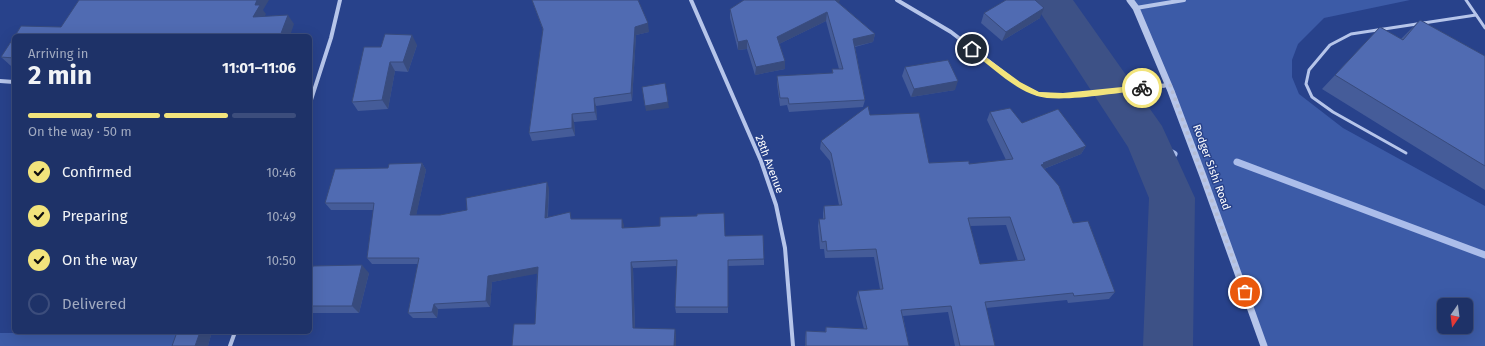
<!DOCTYPE html>
<meta charset="utf-8">
<style>
body{margin:0;font-family:"Fira Sans",sans-serif;background:#263a6e;color:#f1f3f6;height:100vh;display:flex;flex-direction:column;font-size:15px;white-space:nowrap}
*{box-sizing:border-box;margin:0}
p{font-size:13px;color:#a1aac0}
.icon{flex:none;width:22px;height:22px;fill:none;stroke:currentColor;stroke-width:2;stroke-linecap:round;stroke-linejoin:round}
.map{position:relative;flex:1;overflow:hidden}
.drawer{position:absolute;left:12px;top:34px;width:300px;height:300px;display:flex;flex-direction:column;background:#1e3268;border-radius:6px;box-shadow:0 4px 16px #0002,0 0 0 1px #3c4d7c}
.drawer>*{flex:none}
.needle{width:26px;rotate:194deg}
.tools{position:absolute;left:1437px;top:298px;display:grid;gap:8px}
.tools a{display:grid;place-items:center;width:36px;height:36px;border-radius:6px;background:#1e3268;box-shadow:0 4px 16px #0002,0 0 0 1px #3c4d7c;font-size:20px}
.pin{position:absolute;display:grid;place-items:center;width:34px;height:34px;color:#fff;margin:-17px;border:2px solid #fff;border-radius:50%;box-shadow:0 1px 4px #0007}
.courier{position:absolute;display:grid;place-items:center;width:40px;height:40px;margin:-20px;border:3px solid #f2e47c;border-radius:50%;background:#fff;color:#222;box-shadow:0 1px 5px #0007}
.head em{font-style:normal;font-weight:700}
.head div{display:flex;flex-direction:column-reverse}
.head{display:flex;align-items:center;justify-content:space-between;height:68px;padding:0 16px}
h1{font-size:26px;font-weight:700;line-height:30px}
.bar{display:grid;grid-template-columns:repeat(4,1fr);gap:6px 4px;align-content:center;height:48px;padding:0 16px}
.bar i{height:5px;border-radius:3px;background:#3c4d7c}
.bar .active{background:#f2e47c}
.bar p{grid-column:span 4}
ol{padding:0 16px;list-style:none}
li{display:flex;align-items:center;gap:12px;height:44px}
li p{margin-inline-start:auto}
li .icon{padding:4px;border-radius:50%;background:#f2e47c;color:#111;stroke-width:4}
li:last-child{color:#a1aac0}
li i{width:22px;height:22px;border:2px solid #3c4d7c;border-radius:50%}
.map>svg:first-child{display:block}
.green{fill:#3c5ba7;fill-rule:evenodd}
.lines{fill:none;stroke-linecap:round;stroke-linejoin:round}
.stream{stroke:#abbdea;stroke-width:7}
.river{fill:#3d5186;fill-rule:evenodd}
.service{stroke:#b6c5ea;stroke-width:3}
.minor{stroke:#b6c5ea;stroke-width:4}
.tertiary{stroke:#b6c5ea;stroke-width:7}
.wall{fill:#455c99;fill-rule:evenodd}
.shaded-wall{fill:#384b7d}
.building{fill:#506bb2;stroke:#384b7d;fill-rule:evenodd}
.route{fill:#f2e47c}
.done{stroke:#b4bdd6;stroke-width:4;stroke-dasharray:0 7.2}
.labels{text-anchor:middle;stroke-width:3;stroke-linejoin:round;paint-order:stroke}
.street-label{font-size:11px;fill:#fff;stroke:#28428b}
</style>
<div class="map">
<svg width="1485" height="346" viewBox="0 0 1485 346">
<rect width="100%" height="100%" fill="#28428b"/>
<!-- green -->
<g class="green">
<path d="M 1132,0 L 1410,0 L 1324,18 L 1298,44 L 1292,60 L 1292,77 L 1299,94 L 1343,128 L 1485,206 L 1485,346 L 1265,346 L 1237,267 ZM 1444,305 L 1466,305 L 1466,327 L 1444,327 Z"/>
<path d="M 207,332 L 206,335 L 211,335 L 208,346 L 0,346 L 0,333 Z"/>
</g>
<g class="lines">
<!-- stream -->
<g class="stream">
<path d="M 1146,139 L 1174,154"/>
<path d="M 1237,162 L 1485,255"/>
</g>
<!-- river -->
<path class="river" d="M 1032,0 L 1073,0 L 1162,126 L 1195,198 L 1193,346 L 1143,346 L 1149,198 L 1128,147 Z"/>
<!-- service -->
<g class="service">
<path d="M 1466,0 L 1485,28"/>
<path d="M 1406,153 L 1333,112 L 1312,97 L 1306,84 L 1309,70 L 1330,45 L 1351,34 L 1476,15"/>
</g>
<!-- minor -->
<g class="minor">
<path d="M 691,0 L 761,161 L 776,205 L 785,248 L 793,346"/>
<path d="M 897,0 L 951,32 L 1018,84 L 1038,94 L 1063,96 L 1169,85"/>
<path d="M 1136,8 L 1184,0"/>
<path d="M 0,81 L 14,82"/>
<path d="M 310,103 L 331,38 L 340,0"/>
<path d="M 230,346 L 235,332"/>
</g>
<!-- tertiary -->
<path class="tertiary" d="M 1130,0 L 1136,8 L 1171,91 L 1203,176 L 1264,346"/>
</g>
<!-- wall -->
<g class="wall">
<path d="M 532,0 L 638,0 L 649,32 L 636,35 L 632,101 L 596,106 L 597,120 L 574,122 L 575,136 L 532,141 L 529,133 L 543,30 Z"/>
<path d="M 839,3 L 875,34 L 873,42 L 855,47 L 865,100 L 863,107 L 789,112 L 787,105 L 780,106 L 777,84 L 777,76 L 832,73 L 832,69 L 839,69 L 826,21 L 779,44 L 785,61 L 785,69 L 755,75 L 747,49 L 738,50 L 730,18 L 730,9 Z"/>
<path d="M 984,13 L 1040,18 L 1002,41 L 981,23 Z"/>
<path d="M 1420,20 L 1485,56 L 1485,190 L 1322,89 L 1380,27 L 1401,39 Z"/>
<path d="M 417,45 L 408,72 L 395,71 L 388,109 L 358,111 L 352,102 L 381,47 Z"/>
<path d="M 1,57 L 14,58 L 14,66 L 11,66 Z"/>
<path d="M 905,67 L 955,90 L 911,97 L 902,76 Z"/>
<path d="M 990,112 L 1086,146 L 1081,154 L 1044,169 L 1073,223 L 1115,292 L 1109,299 L 1068,303 L 1067,300 L 986,308 L 995,346 L 955,346 L 948,312 L 903,316 L 909,346 L 805,346 L 805,338 L 806,331 L 825,332 L 826,327 L 864,329 L 856,298 L 858,291 L 880,289 L 874,257 L 825,258 L 824,249 L 820,249 L 818,226 L 819,219 L 823,219 L 823,213 L 824,206 L 839,205 L 830,161 L 820,149 L 821,141 L 870,115 L 929,163 L 969,164 L 1006,160 L 987,120 ZM 1006,225 L 1018,261 L 980,264 L 970,226 Z"/>
<path d="M 422,163 L 426,170 L 416,215 L 440,215 L 467,210 L 549,188 L 548,217 L 572,219 L 624,225 L 624,228 L 725,236 L 764,259 L 764,265 L 728,266 L 728,313 L 676,313 L 675,307 L 677,266 L 633,268 L 635,329 L 676,334 L 535,324 L 537,273 L 492,282 L 490,307 L 438,309 L 437,318 L 413,318 L 408,313 L 418,264 L 372,264 L 367,258 L 374,210 L 331,210 L 325,203 L 388,168 Z"/>
<path d="M 369,273 L 359,313 L 310,313 L 310,276 Z"/>
</g>
<!-- shaded-wall -->
<g class="shaded-wall">
<path d="M 257,0 L 269,0 L 263,10 L 266,14 L 259,27 L 253,17 L 255,5 Z"/>
<path d="M 833,0 L 840,0 L 839,3 L 832,7 Z"/>
<path d="M 1044,8 L 1040,18 L 1002,41 L 1006,32 Z"/>
<path d="M 827,12 L 826,21 L 777,45 L 777,37 Z"/>
<path d="M 288,15 L 294,24 L 290,36 L 280,36 Z"/>
<path d="M 648,23 L 649,32 L 636,35 L 632,101 L 631,93 L 635,27 Z"/>
<path d="M 875,34 L 873,42 L 852,47 L 853,39 Z"/>
<path d="M 412,35 L 417,45 L 408,72 L 403,62 Z"/>
<path d="M 747,40 L 747,49 L 738,50 L 738,42 Z"/>
<path d="M 785,61 L 785,69 L 755,75 L 756,67 Z"/>
<path d="M 390,62 L 395,71 L 388,109 L 382,100 Z"/>
<path d="M 958,81 L 955,90 L 911,97 L 914,89 Z"/>
<path d="M 594,98 L 596,106 L 597,120 L 595,112 Z"/>
<path d="M 668,102 L 669,108 L 646,111 L 645,106 Z"/>
<path d="M 572,114 L 574,122 L 575,136 L 572,128 Z"/>
<path d="M 1086,146 L 1081,154 L 1041,170 L 1037,174 L 1043,163 Z"/>
<path d="M 422,163 L 426,170 L 415,221 L 410,215 Z"/>
<path d="M 547,182 L 549,188 L 547,224 L 545,218 Z"/>
<path d="M 622,219 L 624,225 L 624,235 L 622,228 Z"/>
<path d="M 631,262 L 633,268 L 635,334 L 633,328 Z"/>
<path d="M 362,265 L 369,273 L 359,313 L 352,306 Z"/>
<path d="M 538,267 L 541,273 L 492,282 L 490,307 L 486,301 L 488,276 Z"/>
<path d="M 434,304 L 438,309 L 437,318 L 432,312 Z"/>
<path d="M 675,329 L 676,334 L 676,346 L 674,346 Z"/>
<path d="M 200,332 L 207,332 L 211,335 L 208,346 L 195,346 Z"/>
</g>
<!-- building -->
<g class="building">
<path d="M 79,0 L 257,0 L 255,5 L 260,5 L 253,17 L 288,15 L 280,36 L 15,36 L 21,26 L 61,27 Z"/>
<path d="M 532,0 L 638,0 L 648,23 L 635,27 L 631,93 L 594,98 L 595,112 L 572,114 L 572,128 L 529,133 L 543,29 Z"/>
<path d="M 744,0 L 835,0 L 875,34 L 853,39 L 865,100 L 789,104 L 788,98 L 780,98 L 777,76 L 833,73 L 832,69 L 843,69 L 827,12 L 777,37 L 785,61 L 756,67 L 747,40 L 738,42 L 730,9 Z"/>
<path d="M 1006,0 L 1035,0 L 1044,8 L 1006,32 L 984,13 Z"/>
<path d="M 1420,20 L 1485,56 L 1485,166 L 1335,75 L 1380,27 L 1403,40 Z"/>
<path d="M 385,34 L 412,35 L 403,62 L 390,62 L 382,100 L 352,102 L 364,47 L 381,47 Z"/>
<path d="M 14,37 L 14,58 L 1,57 Z"/>
<path d="M 948,60 L 958,81 L 914,89 L 905,67 Z"/>
<path d="M 665,83 L 668,102 L 645,106 L 642,87 Z"/>
<path d="M 868,106 L 870,115 L 919,113 L 929,163 L 969,161 L 969,164 L 1013,159 L 990,112 L 1010,108 L 1022,123 L 1058,109 L 1086,146 L 1043,163 L 1044,164 L 1041,165 L 1059,186 L 1073,223 L 1088,221 L 1115,292 L 1074,296 L 1073,293 L 985,302 L 995,346 L 960,346 L 951,306 L 901,310 L 909,346 L 806,346 L 806,331 L 826,332 L 826,327 L 867,329 L 858,291 L 883,289 L 876,249 L 827,251 L 826,241 L 822,242 L 819,219 L 825,219 L 824,206 L 842,205 L 831,153 L 821,141 ZM 1010,217 L 1025,260 L 980,264 L 968,218 Z"/>
<path d="M 422,163 L 410,215 L 440,215 L 467,210 L 466,198 L 547,182 L 545,218 L 570,212 L 571,219 L 622,219 L 622,228 L 660,226 L 660,217 L 697,216 L 697,214 L 724,213 L 725,236 L 763,235 L 764,259 L 728,260 L 728,307 L 675,307 L 677,260 L 631,262 L 633,328 L 675,329 L 674,346 L 512,346 L 514,324 L 535,324 L 538,267 L 488,276 L 486,301 L 434,304 L 432,312 L 408,313 L 419,258 L 367,258 L 374,203 L 325,203 L 335,169 L 388,168 L 389,164 Z"/>
<path d="M 362,265 L 352,306 L 310,306 L 310,276 L 313,266 Z"/>
<path d="M 177,332 L 200,332 L 195,346 L 172,346 Z"/>
</g>
<!-- route -->
<path class="route" d="M 972,47 L 1020,82 L 1039,92 L 1063,93 L 1142,85 L 1145,88 L 1142,90 C 1116,93 1059,103 1037,96 C 1012,88 991,66 970,51 L 970,49 Z"/>
<g class="lines">
<!-- done -->
<path class="done" d="M 1142,88 L 1170,85 L 1245,292"/>
</g>
<g class="labels">
<!-- street labels -->
<g class="street-label">
<text transform="translate(770 164) rotate(69)" y="4">28th Avenue</text>
<text transform="translate(1212 167) rotate(70)" y="4">Rodger Sishi Road</text>
</g>
</g>
</svg>
<div class="tools">
<a><svg class="needle" viewBox="-14 -14 28 28"><path d="M0-13l5 13h-10z" fill="#e53935"/><path d="M0 13l5-13h-10z" fill="#a1aac0"/></svg></a>
</div>
<div class="pin" style="left:1245px;top:292px;background:#ea580c"><svg class="icon" aria-label="bag" viewBox="0 0 24 24"><path d="M5 8h14l-1 12H6zM9 8a3 3 0 0 1 6 0"/></svg></div>
<div class="pin" style="left:972px;top:49px;background:#1f2937"><svg class="icon" aria-label="home" viewBox="0 0 24 24"><path d="M3 11l9-7 9 7M6 9v11h12V9"/></svg></div>
<div class="courier" style="left:1142px;top:88px"><svg class="icon" aria-label="bike" viewBox="0 0 24 24"><circle cx="6" cy="16" r="4"/><circle cx="18" cy="16" r="4"/><path d="M6 16l4-8h5l3 8M10 8l3 8H6M13 5h3"/></svg></div>
<section class="drawer">
<div class="head"><div><h1>2 min</h1><p>Arriving in</p></div><em>11:01–11:06</em></div>
<div class="bar"><i class="active"></i><i class="active"></i><i class="active"></i><i></i><p>On the way · 50 m</p></div>
<ol>
<li><svg class="icon" aria-label="check" viewBox="0 0 24 24"><path d="M5 12l5 5 9-10"/></svg>Confirmed<p>10:46</p></li>
<li><svg class="icon" aria-label="check" viewBox="0 0 24 24"><path d="M5 12l5 5 9-10"/></svg>Preparing<p>10:49</p></li>
<li><svg class="icon" aria-label="check" viewBox="0 0 24 24"><path d="M5 12l5 5 9-10"/></svg>On the way<p>10:50</p></li>
<li><i></i>Delivered</li>
</ol>
</section>
</div>
